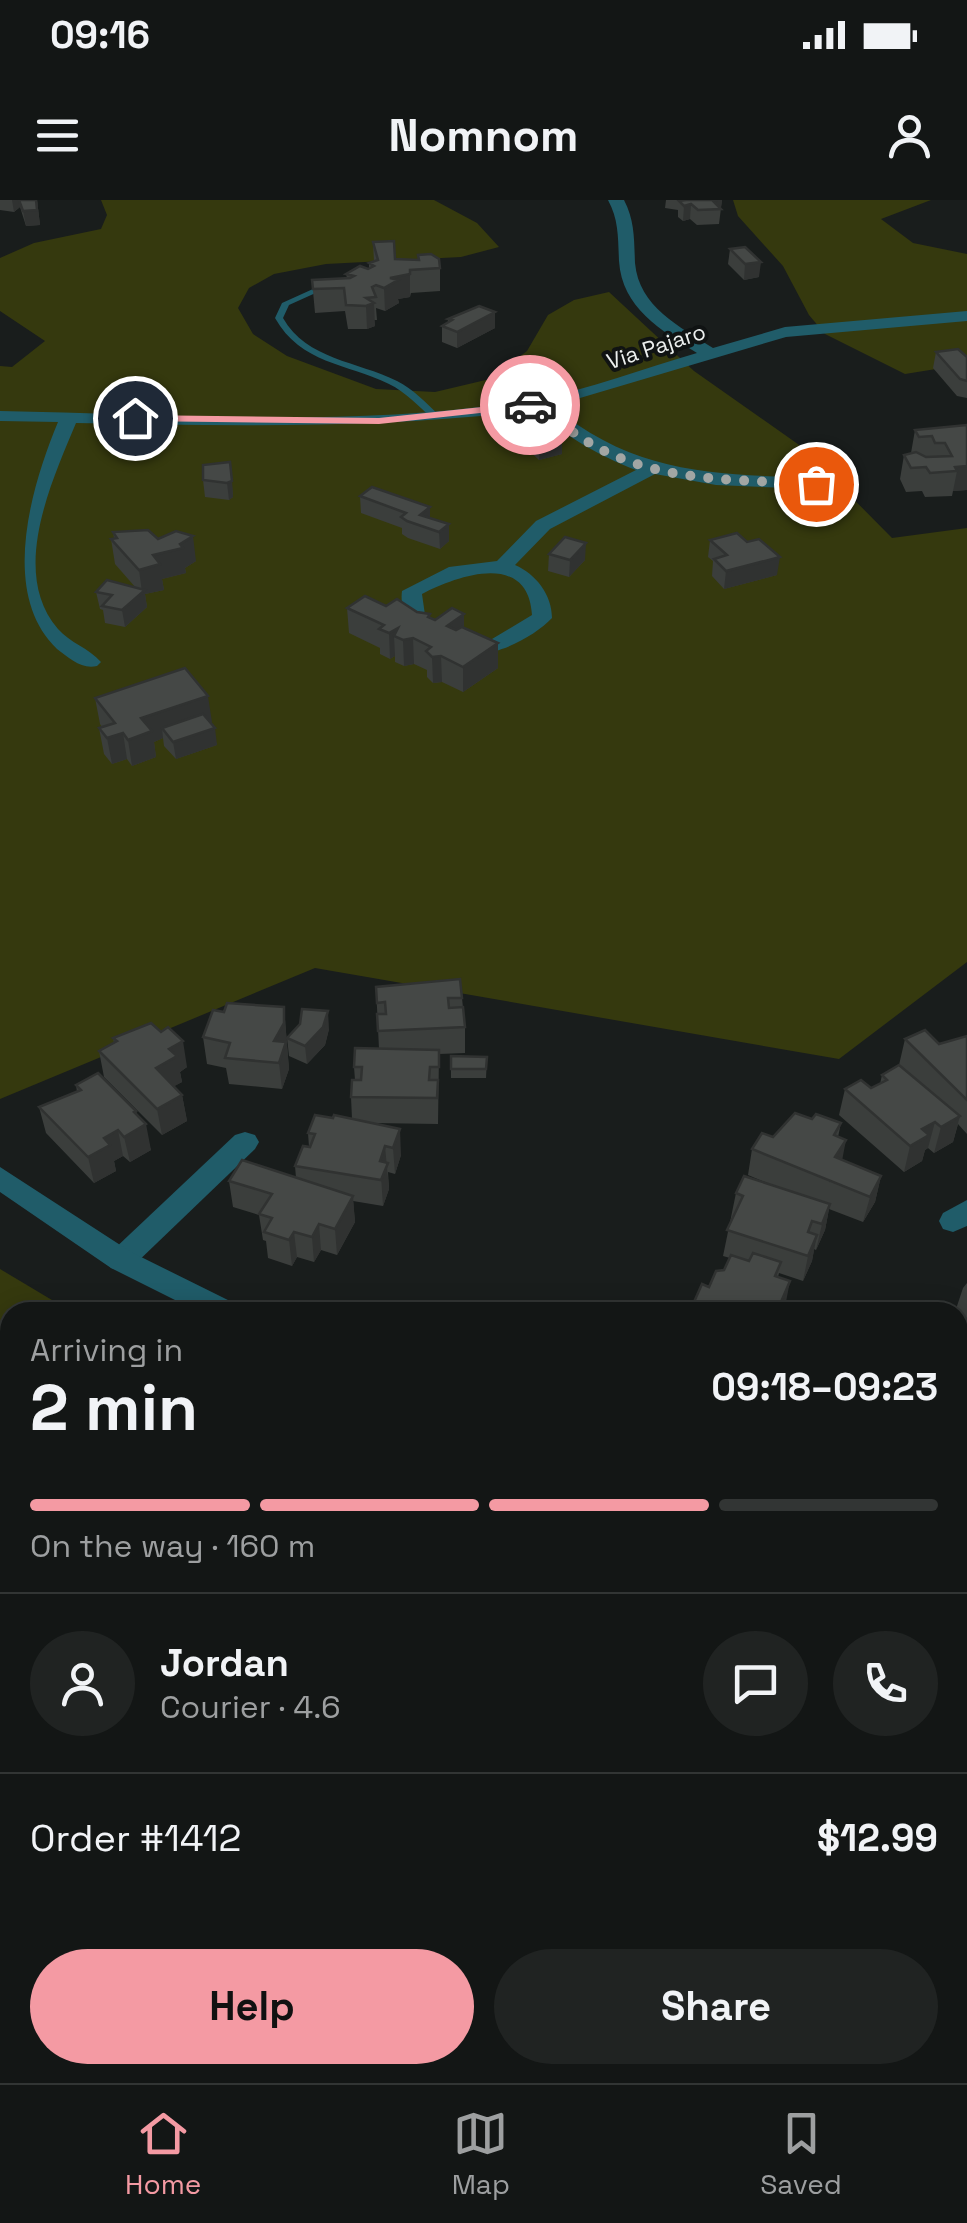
<!DOCTYPE html>
<meta charset="utf-8">
<style>
body{margin:0;font-family:"Space Grotesk",sans-serif;background:#202322;color:#f1f3f6;height:100vh;display:flex;flex-direction:column;font-size:38px;white-space:nowrap}
*{box-sizing:border-box;margin:0}
p{font-size:32px;color:#9d9fa0}
.icon{flex:none;width:55px;height:55px;fill:none;stroke:currentColor;stroke-width:2;stroke-linecap:round;stroke-linejoin:round}
.map{position:relative;flex:1;overflow:hidden}
.sheet{position:absolute;left:0px;top:1102px;width:968px;height:782px;display:flex;flex-direction:column;background:#131615;border-radius:30px 30px 0 0;box-shadow:0 5px 25px #0003,0 0 0 2px #323534}
.sheet>*{flex:none}
.pin{position:absolute;display:grid;place-items:center;width:85px;height:85px;color:#fff;margin:-42px;border:5px solid #fff;border-radius:50%;box-shadow:0 2px 10px #0007}
.courier{position:absolute;display:grid;place-items:center;width:100px;height:100px;margin:-50px;border:8px solid #f49aa3;border-radius:50%;background:#fff;color:#222;box-shadow:0 2px 12px #0007}
.headline em{font-style:normal;font-weight:800}
.headline div{display:flex;flex-direction:column-reverse}
.headline{display:flex;align-items:center;justify-content:space-between;height:170px;padding:0 30px}
h1{font-size:65px;font-weight:800;line-height:75px}
.bar{display:grid;grid-template-columns:repeat(4,1fr);gap:15px 10px;align-content:center;height:120px;padding:0 30px}
.bar i{height:12px;border-radius:8px;background:#323534}
.bar .on{background:#f49aa3}
.bar p{grid-column:span 4}
.line{display:flex;align-items:center;gap:25px;padding:0 30px;border-top:2px solid #323534}
.line div{flex:1}
.round{display:grid;place-items:center;flex:none;width:105px;height:105px;border-radius:52px;background:#202322}
.primary-button{display:flex;gap:20px;margin-top:auto;padding:20px 30px}
.primary-button a{flex:1;height:115px;border-radius:60px;background:#f49aa3;color:#111;font-size:40px;font-weight:800;line-height:115px;text-align:center}
.primary-button a+a{background:#202322;color:#f1f3f6}
.status{display:flex;justify-content:space-between;align-items:center;height:70px;padding:0 50px;background:#131615;direction:ltr}
.status svg{height:28px;fill:currentColor}
header{display:flex;justify-content:space-between;align-items:center;height:130px;padding:0 30px;background:#131615;font-size:45px;font-weight:800}
.dock{display:flex;justify-content:space-around;align-items:center;height:140px;border-top:2px solid #323534;background:#131615;font-size:28px;color:#9d9fa0}
.dock a{display:grid;justify-items:center;gap:5px}
.dock .on{color:#f49aa3}
.map>svg:first-child{display:block}
.green{fill:#35390e}
.lines{fill:none;stroke-linecap:round;stroke-linejoin:round}
.path{stroke:#838685;stroke-width:6;stroke-dasharray:6 6;stroke-linecap:butt}
.service{fill:#205c69;fill-rule:evenodd}
.minor{fill:#205c69;fill-rule:evenodd}
.tertiary{fill:#205c69;fill-rule:evenodd}
.wall{fill:#3b3e3c}
.shaded-wall{fill:#303231}
.building{fill:#454846;stroke:#303231;stroke-width:2.5}
.route{fill:#f49aa3}
.done{stroke:#a2a6a4;stroke-width:10;stroke-dasharray:0 18}
.labels{text-anchor:middle;stroke-width:8;stroke-linejoin:round;paint-order:stroke}
.far-street-label{font-size:22px;fill:#ecefee;stroke:#101313}
</style>
<div class="status"><b>09:16</b><svg viewBox="0 0 49 12"><path d="M0 12V9h3v3zM5 12V6h3v6zM10 12V3h3v9zM15 12V0h3v12zM26 1h20v11H26zM47 4h2v5h-2z"/></svg></div>
<header><svg class="icon" aria-label="menu" viewBox="0 0 24 24"><path d="M4 6h16M4 12h16M4 18h16"/></svg>Nomnom<svg class="icon" aria-label="person" viewBox="0 0 24 24"><circle cx="12" cy="8" r="4"/><path d="M4 21q1-7 8-7t8 7"/></svg></header>
<div class="map">
<svg width="967" height="1883" viewBox="0 0 967 1883">
<rect width="100%" height="100%" fill="#191d1c"/>
<!-- green -->
<g class="green">
<path d="M 101,0 L 434,0 L 477,23 L 499,47 L 461,57 L 326,64 L 274,74 L 249,88 L 238,108 L 253,134 L 287,156 L 376,189 L 435,192 L 490,179 L 527,151 L 548,115 L 574,100 L 609,92 L 694,171 L 802,247 L 892,338 L 967,328 L 967,762 L 839,859 L 315,768 L 0,899 L 0,166 L 12,167 L 45,141 L 0,111 L 0,58 L 34,43 L 101,29 L 107,15 Z"/>
<path d="M 733,0 L 931,0 L 881,19 L 913,43 L 967,54 L 967,164 L 905,174 L 825,134 L 809,115 L 783,66 L 738,16 Z"/>
<path d="M 0,1069 L 72,1112 L 10,1112 L 10,1782 L 0,1784 Z"/>
<path d="M 958,1456 L 967,1459 L 967,1883 L 233,1883 L 229,1875 L 958,1875 Z"/>
</g>
<g class="lines">
<!-- path -->
<g class="path">
<path d="M 0,1799 L 10,1798"/>
<path d="M 243,1875 L 249,1883"/>
</g>
<!-- service -->
<path class="service" d="M 313,89 L 320,91 L 289,105 L 283,118 C 307,160 357,161 397,181 C 413,189 426,203 439,215 L 439,219 L 433,219 C 419,207 406,192 389,184 C 346,163 301,164 275,118 L 282,103 Z"/>
<!-- minor -->
<g class="minor">
<path d="M 608,0 L 624,0 C 635,21 634,40 635,63 C 639,107 679,126 713,148 L 785,127 L 967,111 L 967,121 L 786,137 L 553,206 C 639,279 729,275 836,278 L 845,284 L 836,290 L 716,285 L 655,274 L 550,329 L 515,365 C 536,374 552,395 552,418 C 532,439 479,468 453,445 L 463,439 L 492,439 L 532,415 C 528,350 457,376 422,394 L 425,415 L 445,433 L 435,439 C 413,432 399,414 402,391 L 449,367 L 497,361 L 536,321 L 636,270 C 597,255 567,237 536,210 C 382,229 231,226 76,223 C 52,281 9,372 58,429 C 70,443 89,448 101,462 L 97,466 C 82,470 69,458 57,449 C 0,395 30,289 58,222 L 0,221 L 0,211 C 177,214 359,229 535,199 C 589,190 644,168 697,153 C 661,130 622,108 619,61 C 618,39 619,20 608,0 Z"/>
<path d="M 245,932 L 255,935 L 259,942 L 255,949 L 131,1068 L 121,1071 L 111,1068 L 106,1060 L 111,1052 L 235,935 Z"/>
<path d="M 967,1000 L 967,1026 L 953,1032 L 943,1029 L 939,1021 L 943,1013 Z"/>
</g>
<!-- tertiary -->
<g class="tertiary">
<path d="M 0,967 L 131,1052 L 236,1104 L 240,1112 L 199,1112 L 111,1068 L 0,992 Z"/>
<path d="M 958,1342 L 967,1344 L 967,1374 L 958,1372 Z"/>
</g>
</g>
<!-- wall -->
<g class="wall">
<path d="M 0,0 L 37,0 L 40,25 L 26,26 L 20,7 L 14,12 L 0,10 Z"/>
<path d="M 666,0 L 722,0 L 719,24 L 697,25 L 690,19 L 683,21 L 678,17 L 678,10 L 665,8 Z"/>
<path d="M 373,42 L 395,59 L 440,68 L 440,91 L 411,93 L 410,97 L 398,99 L 399,103 L 385,111 L 376,108 L 377,120 L 374,120 L 375,126 L 367,129 L 348,129 L 345,111 L 315,113 L 312,80 L 347,78 L 346,74 L 369,69 L 369,63 L 374,62 Z"/>
<path d="M 730,49 L 759,77 L 744,80 L 728,64 Z"/>
<path d="M 448,119 L 495,128 L 457,148 L 442,142 L 442,126 L 448,122 Z"/>
<path d="M 936,152 L 967,157 L 967,198 L 957,196 L 933,168 Z"/>
<path d="M 967,225 L 967,290 L 953,291 L 952,296 L 925,297 L 922,291 L 906,292 L 900,279 L 904,255 L 911,253 L 915,230 Z"/>
<path d="M 525,229 L 562,237 L 562,254 L 539,260 L 524,246 Z"/>
<path d="M 230,262 L 233,297 L 229,300 L 205,297 L 203,280 Z"/>
<path d="M 360,296 L 430,318 L 449,341 L 440,349 L 408,338 L 402,334 L 402,328 L 361,313 Z"/>
<path d="M 113,332 L 158,339 L 196,361 L 185,368 L 186,373 L 162,379 L 164,390 L 145,394 L 147,407 L 125,427 L 105,423 L 103,410 L 100,409 L 96,392 L 136,388 L 115,364 L 111,339 L 114,338 Z"/>
<path d="M 710,340 L 777,375 L 724,389 L 712,376 L 713,361 L 708,357 Z"/>
<path d="M 549,354 L 585,360 L 569,377 L 548,371 Z"/>
<path d="M 386,406 L 430,414 L 430,418 L 435,420 L 464,414 L 464,428 L 498,468 L 463,492 L 442,482 L 433,483 L 427,477 L 427,470 L 414,464 L 404,466 L 395,462 L 395,456 L 390,459 L 380,454 L 380,448 L 349,433 L 347,408 Z"/>
<path d="M 95,498 L 212,522 L 210,522 L 217,545 L 176,559 L 164,546 L 163,538 L 154,542 L 156,557 L 132,566 L 127,559 L 112,564 L 104,554 L 99,528 L 102,527 L 100,524 Z"/>
<path d="M 376,787 L 462,798 L 465,827 L 465,853 L 439,854 L 438,924 L 373,923 L 401,955 L 395,974 L 388,972 L 389,989 L 383,1006 L 353,1001 L 355,1022 L 337,1055 L 321,1050 L 314,1062 L 297,1057 L 292,1066 L 268,1058 L 266,1041 L 263,1040 L 259,1015 L 233,1007 L 229,981 L 296,978 L 295,966 L 309,947 L 308,933 L 333,918 L 352,919 L 351,897 L 355,880 L 354,867 L 379,849 Z"/>
<path d="M 284,807 L 289,869 L 282,889 L 229,884 L 226,868 L 207,864 L 203,837 L 224,812 Z"/>
<path d="M 329,829 L 325,845 L 307,864 L 289,856 L 287,838 Z"/>
<path d="M 967,836 L 967,934 L 958,924 L 953,942 L 934,953 L 928,948 L 925,950 L 922,961 L 904,972 L 839,915 L 845,889 L 871,888 L 880,884 L 882,875 L 899,865 L 905,839 L 939,844 Z"/>
<path d="M 113,838 L 187,867 L 180,872 L 182,882 L 174,886 L 182,895 L 187,921 L 162,935 L 104,877 L 99,851 L 114,843 Z"/>
<path d="M 451,856 L 487,857 L 486,878 L 451,878 Z"/>
<path d="M 76,885 L 136,911 L 151,950 L 130,962 L 123,956 L 114,961 L 116,971 L 94,983 L 46,933 L 39,907 L 77,892 Z"/>
<path d="M 812,919 L 841,923 L 838,937 L 842,960 L 881,976 L 875,1002 L 863,1022 L 829,1009 L 825,1030 L 816,1050 L 814,1049 L 812,1061 L 803,1081 L 779,1073 L 778,1077 L 786,1103 L 811,1112 L 692,1112 L 694,1102 L 724,1070 L 730,1058 L 723,1056 L 736,993 L 772,985 L 748,975 L 752,949 L 773,937 Z"/>
<path d="M 967,1083 L 967,1213 L 958,1211 L 958,1116 L 962,1118 L 958,1115 L 958,1112 L 955,1112 L 963,1088 Z"/>
</g>
<!-- shaded-wall -->
<g class="shaded-wall">
<path d="M 12,0 L 19,0 L 20,7 L 14,12 Z"/>
<path d="M 37,0 L 40,25 L 26,26 L 23,11 Z"/>
<path d="M 717,0 L 722,0 L 720,13 L 721,9 L 713,1 Z"/>
<path d="M 691,4 L 690,19 L 683,21 L 684,6 Z"/>
<path d="M 761,62 L 759,77 L 744,80 L 745,64 Z"/>
<path d="M 410,70 L 410,97 L 398,99 L 399,103 L 385,111 L 384,88 L 390,78 Z"/>
<path d="M 374,103 L 375,126 L 367,129 L 366,106 Z"/>
<path d="M 495,112 L 495,128 L 457,148 L 457,132 Z"/>
<path d="M 562,237 L 562,254 L 539,260 L 540,243 Z"/>
<path d="M 967,266 L 967,290 L 953,291 L 957,271 L 955,267 Z"/>
<path d="M 232,279 L 233,297 L 229,300 L 227,283 Z"/>
<path d="M 430,307 L 430,324 L 420,315 Z"/>
<path d="M 449,324 L 449,341 L 440,349 L 439,332 Z"/>
<path d="M 193,336 L 196,361 L 185,368 L 186,373 L 162,379 L 164,390 L 145,394 L 147,407 L 125,427 L 122,410 L 142,392 L 139,370 L 153,355 L 180,344 Z"/>
<path d="M 586,343 L 585,360 L 569,377 L 570,360 Z"/>
<path d="M 780,357 L 777,375 L 724,389 L 726,371 Z"/>
<path d="M 464,414 L 464,440 L 447,426 Z"/>
<path d="M 398,428 L 394,436 L 395,456 L 390,459 L 389,433 Z"/>
<path d="M 413,438 L 414,464 L 404,466 L 403,440 Z"/>
<path d="M 498,443 L 498,468 L 463,492 L 463,467 Z"/>
<path d="M 441,456 L 442,482 L 433,483 L 432,457 Z"/>
<path d="M 208,496 L 212,522 L 169,536 L 162,528 L 163,538 L 154,542 L 156,557 L 132,566 L 128,540 L 141,518 Z"/>
<path d="M 215,528 L 217,545 L 176,559 L 173,542 Z"/>
<path d="M 123,533 L 127,559 L 112,564 L 107,538 Z"/>
<path d="M 284,807 L 289,869 L 282,889 L 279,863 L 274,841 Z"/>
<path d="M 328,811 L 329,829 L 325,845 L 307,864 L 305,846 Z"/>
<path d="M 183,841 L 187,867 L 180,872 L 182,882 L 160,894 L 156,868 L 169,849 Z"/>
<path d="M 182,895 L 187,921 L 162,935 L 157,909 Z"/>
<path d="M 136,911 L 140,928 L 146,924 L 151,950 L 130,962 L 124,937 L 134,912 Z"/>
<path d="M 960,916 L 953,942 L 934,953 L 941,927 Z"/>
<path d="M 935,922 L 928,948 L 925,950 L 922,961 L 904,972 L 910,946 L 922,929 Z"/>
<path d="M 400,929 L 401,955 L 395,974 L 393,948 Z"/>
<path d="M 118,930 L 123,956 L 114,961 L 116,971 L 94,983 L 88,957 L 104,938 Z"/>
<path d="M 846,940 L 841,966 L 829,983 L 835,957 Z"/>
<path d="M 385,946 L 389,989 L 383,1006 L 380,961 Z"/>
<path d="M 881,976 L 875,1002 L 863,1022 L 870,997 Z"/>
<path d="M 353,996 L 355,1022 L 337,1055 L 335,1029 Z"/>
<path d="M 830,1004 L 825,1030 L 816,1050 L 822,1024 Z"/>
<path d="M 319,1024 L 321,1050 L 314,1062 L 312,1037 Z"/>
<path d="M 294,1032 L 297,1057 L 292,1066 L 289,1040 Z"/>
<path d="M 817,1035 L 812,1061 L 803,1081 L 808,1056 Z"/>
<path d="M 790,1081 L 785,1107 L 781,1102 Z"/>
</g>
<!-- building -->
<g class="building">
<path d="M 19,0 L 36,0 L 37,10 L 23,11 Z"/>
<path d="M 686,0 L 717,0 L 713,1 L 721,9 L 698,10 L 691,4 L 684,6 L 679,1 Z"/>
<path d="M 394,41 L 395,59 L 419,60 L 418,55 L 431,54 L 439,59 L 440,68 L 410,70 L 410,74 L 390,78 L 398,80 L 384,88 L 376,85 L 372,87 L 376,97 L 366,98 L 374,103 L 366,106 L 346,105 L 344,88 L 313,89 L 312,80 L 350,78 L 354,76 L 346,74 L 360,66 L 368,69 L 374,66 L 369,63 L 378,60 L 373,42 Z"/>
<path d="M 745,47 L 761,62 L 745,64 L 730,49 Z"/>
<path d="M 479,106 L 495,112 L 457,132 L 442,126 L 452,120 L 448,119 Z"/>
<path d="M 958,149 L 967,157 L 967,181 L 960,179 L 936,152 Z"/>
<path d="M 548,223 L 562,237 L 540,243 L 525,229 Z"/>
<path d="M 967,225 L 967,266 L 955,267 L 957,271 L 930,273 L 926,267 L 911,268 L 904,255 L 916,252 L 926,257 L 952,256 L 945,243 L 935,243 L 932,236 L 919,237 L 915,230 Z"/>
<path d="M 230,262 L 232,281 L 227,283 L 203,280 L 203,265 Z"/>
<path d="M 372,287 L 430,307 L 420,315 L 449,324 L 439,332 L 407,321 L 401,317 L 406,313 L 360,296 Z"/>
<path d="M 148,330 L 158,339 L 176,331 L 193,336 L 180,344 L 183,348 L 153,355 L 160,364 L 139,370 L 111,339 L 117,338 L 113,332 Z"/>
<path d="M 737,333 L 747,342 L 759,339 L 780,357 L 726,371 L 714,359 L 727,355 L 710,340 Z"/>
<path d="M 565,337 L 586,343 L 570,360 L 549,354 Z"/>
<path d="M 107,380 L 145,390 L 122,410 L 102,406 L 112,395 L 96,392 Z"/>
<path d="M 365,396 L 386,406 L 397,399 L 417,412 L 430,414 L 428,417 L 435,420 L 452,408 L 464,414 L 447,426 L 456,430 L 462,427 L 498,443 L 463,467 L 441,456 L 432,457 L 426,451 L 431,447 L 413,438 L 403,440 L 394,436 L 398,428 L 389,433 L 379,429 L 384,425 L 347,408 Z"/>
<path d="M 185,468 L 208,496 L 141,518 L 152,531 L 128,540 L 123,533 L 107,538 L 99,528 L 115,523 L 95,498 Z"/>
<path d="M 203,514 L 215,528 L 173,542 L 162,528 Z"/>
<path d="M 460,779 L 462,798 L 448,798 L 449,808 L 463,807 L 465,827 L 378,831 L 377,814 L 386,814 L 385,802 L 377,803 L 376,787 Z"/>
<path d="M 227,803 L 284,807 L 284,823 L 274,841 L 286,842 L 279,863 L 225,858 L 230,843 L 203,837 L 213,810 L 224,812 Z"/>
<path d="M 302,809 L 328,811 L 323,827 L 305,846 L 287,838 L 300,824 Z"/>
<path d="M 151,823 L 161,832 L 168,827 L 183,841 L 169,849 L 177,856 L 156,868 L 182,895 L 157,909 L 99,851 L 117,841 L 113,838 Z"/>
<path d="M 925,830 L 939,844 L 967,836 L 967,900 L 905,839 Z"/>
<path d="M 355,848 L 439,850 L 439,867 L 430,867 L 429,880 L 438,880 L 437,898 L 351,897 L 352,880 L 361,880 L 362,867 L 354,867 Z"/>
<path d="M 451,856 L 487,857 L 486,869 L 451,869 Z"/>
<path d="M 899,865 L 960,916 L 941,927 L 935,922 L 922,929 L 929,935 L 910,946 L 845,889 L 861,880 L 871,888 L 887,880 L 882,875 Z"/>
<path d="M 98,873 L 136,911 L 134,912 L 146,924 L 124,937 L 118,930 L 104,938 L 110,945 L 88,957 L 39,907 L 81,890 L 76,885 Z"/>
<path d="M 795,913 L 812,919 L 816,914 L 841,923 L 834,935 L 846,940 L 835,957 L 881,976 L 870,997 L 752,949 L 762,933 L 773,937 Z"/>
<path d="M 315,915 L 333,918 L 334,915 L 400,929 L 393,948 L 385,946 L 380,961 L 388,963 L 381,980 L 295,966 L 303,946 L 310,947 L 315,934 L 308,933 Z"/>
<path d="M 242,960 L 353,996 L 335,1029 L 319,1024 L 312,1037 L 294,1032 L 289,1040 L 264,1032 L 272,1018 L 259,1014 L 272,994 L 229,981 Z"/>
<path d="M 744,976 L 830,1004 L 822,1024 L 812,1021 L 808,1032 L 817,1035 L 808,1056 L 727,1030 L 743,996 L 736,993 Z"/>
<path d="M 753,1053 L 781,1062 L 775,1076 L 790,1081 L 781,1102 L 811,1112 L 723,1112 L 694,1102 L 702,1084 L 709,1087 L 716,1071 L 724,1070 L 731,1055 L 749,1061 Z"/>
<path d="M 958,1116 L 967,1119 L 967,1186 L 958,1184 Z"/>
</g>
<!-- route -->
<path class="route" d="M 530,202 L 534,207 L 379,224 L 135,221 L 130,218 L 135,215 L 379,218 Z"/>
<g class="lines">
<!-- done -->
<path class="done" d="M 530,205 L 540,204 C 620,285 711,278 816,284"/>
</g>
<g class="labels">
<!-- far-street labels -->
<g class="far-street-label">
<text transform="translate(656 146) rotate(-18)" y="8">Via Pajaro</text>
</g>
</g>
</svg>
<div class="pin" style="left:816px;top:284px;background:#ea580c"><svg class="icon" aria-label="bag" viewBox="0 0 24 24"><path d="M5 8h14l-1 12H6zM9 8a3 3 0 0 1 6 0"/></svg></div>
<div class="pin" style="left:135px;top:218px;background:#1f2937"><svg class="icon" aria-label="home" viewBox="0 0 24 24"><path d="M3 11l9-7 9 7M6 9v11h12V9"/></svg></div>
<div class="courier" style="left:530px;top:205px"><svg class="icon" aria-label="car" viewBox="0 0 24 24"><path d="M5 17H2v-5l4-1 3-4h7l3 4 3 1v5h-3M9 17h6M6 11h13"/><circle cx="7" cy="17" r="2"/><circle cx="17" cy="17" r="2"/></svg></div>
<section class="sheet">
<div class="headline"><div><h1>2 min</h1><p>Arriving in</p></div><em>09:18–09:23</em></div>
<div class="bar"><i class="on"></i><i class="on"></i><i class="on"></i><i></i><p>On the way · 160 m</p></div>
<div class="line" style="height:180px"><a class="round"><svg class="icon" aria-label="person" viewBox="0 0 24 24"><circle cx="12" cy="8" r="4"/><path d="M4 21q1-7 8-7t8 7"/></svg></a><div><b>Jordan</b><p>Courier · 4.6</p></div><a class="round"><svg class="icon" aria-label="chat" viewBox="0 0 24 24"><path d="M4 5h16v11H9l-5 4z"/></svg></a><a class="round"><svg class="icon" aria-label="phone" viewBox="0 0 24 24"><path d="M5 4h4l2 5-3 2q2 4 5 5l2-3 5 2v4C11 20 4 13 5 4z"/></svg></a></div>
<div class="line" style="height:130px"><div>Order #1412</div><b>$12.99</b></div>
<div class="primary-button"><a>Help</a><a>Share</a></div>
</section>
</div>
<nav class="dock">
<a class="on"><svg class="icon" aria-label="home" viewBox="0 0 24 24"><path d="M3 11l9-7 9 7M6 9v11h12V9"/></svg>Home</a>
<a><svg class="icon" aria-label="map" viewBox="0 0 24 24"><path d="M3 6l6-2 6 2 6-2v14l-6 2-6-2-6 2zM9 4v14M15 6v14"/></svg>Map</a>
<a><svg class="icon" aria-label="saved" viewBox="0 0 24 24"><path d="M7 4h10v16l-5-4-5 4z"/></svg>Saved</a>
</nav>
